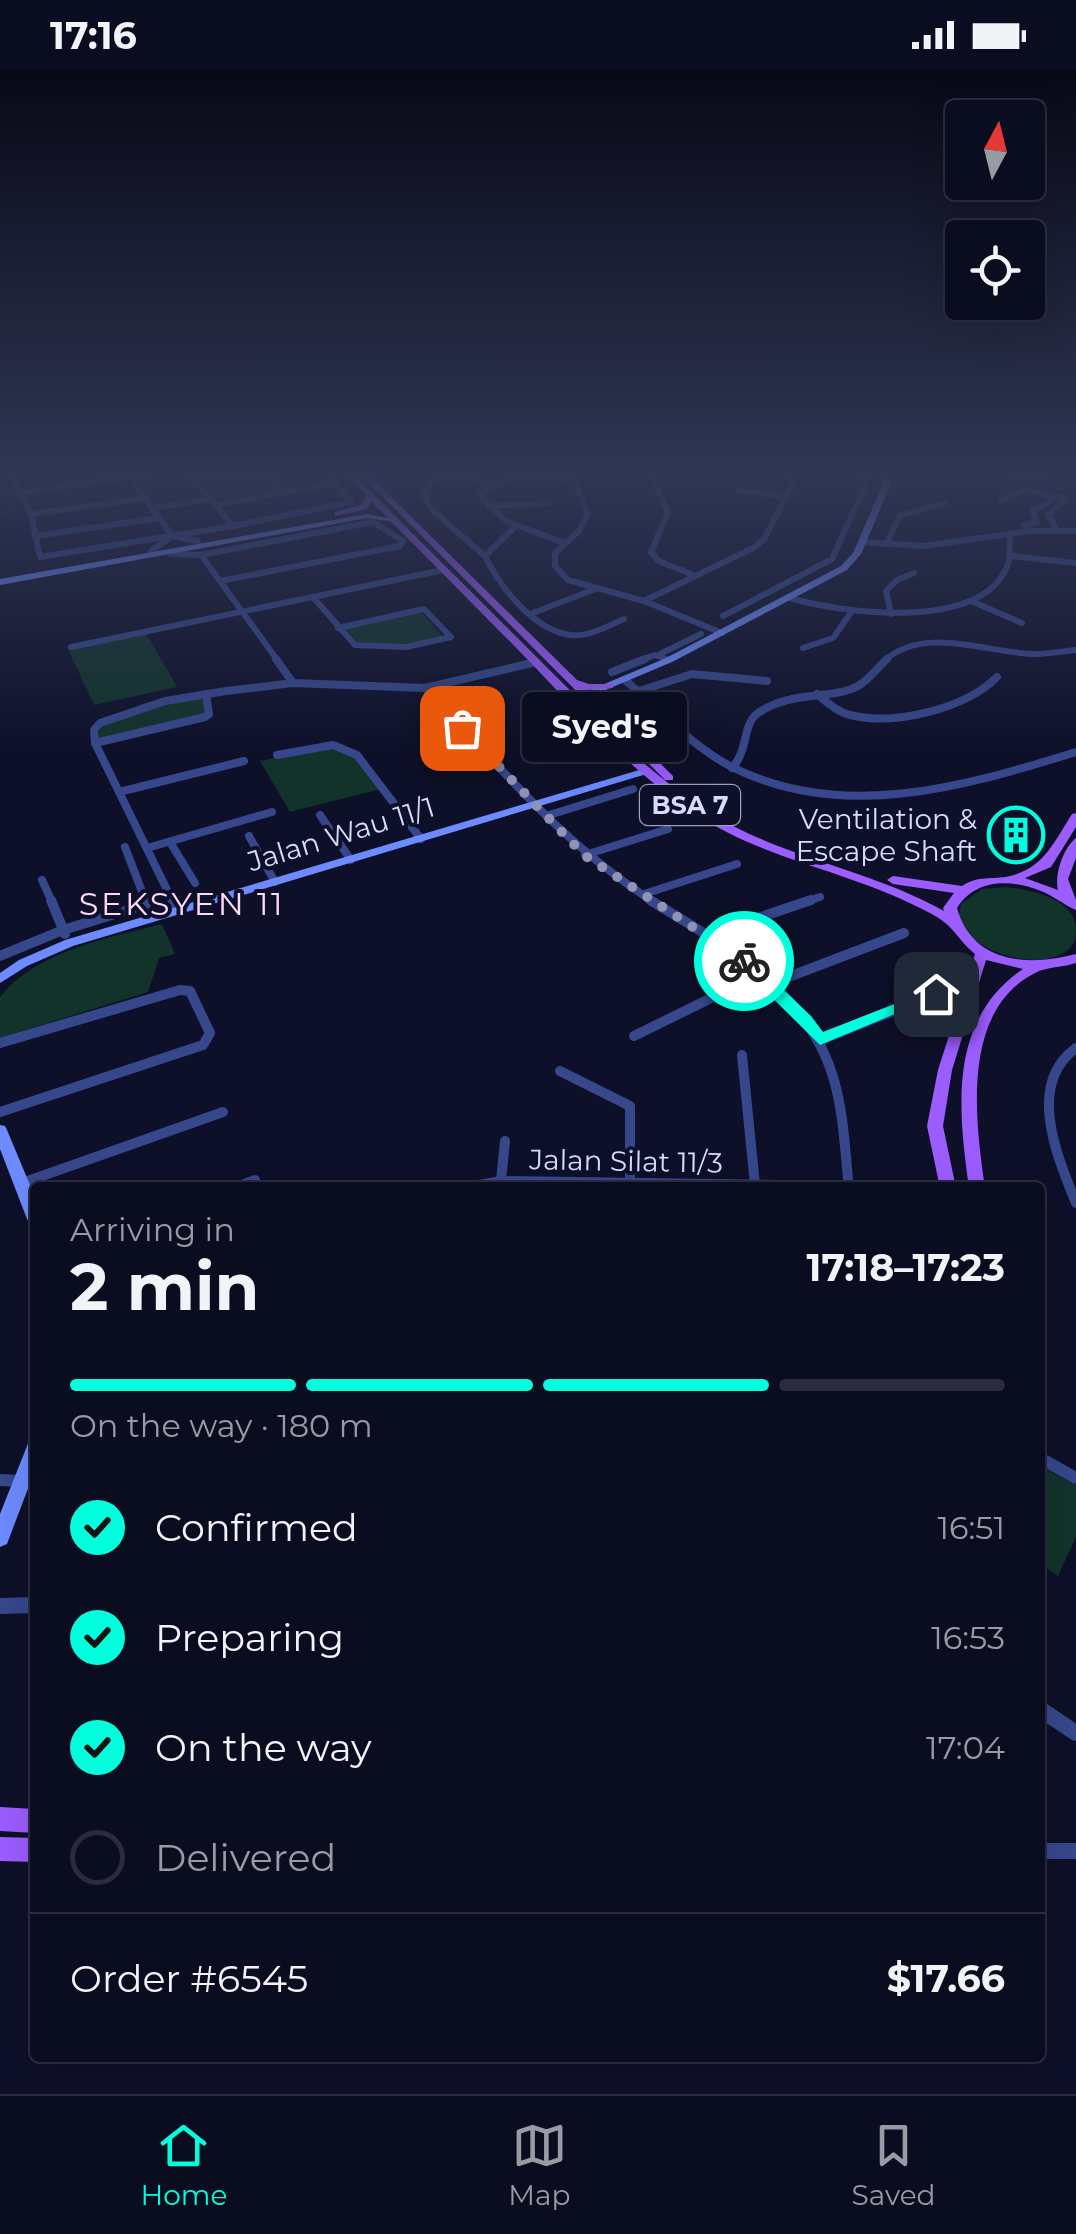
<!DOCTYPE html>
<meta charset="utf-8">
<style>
body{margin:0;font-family:Montserrat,sans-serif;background:#131528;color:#f1f3f6;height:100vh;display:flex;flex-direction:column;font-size:38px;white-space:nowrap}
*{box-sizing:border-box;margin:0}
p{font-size:32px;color:#999ba4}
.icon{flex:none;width:55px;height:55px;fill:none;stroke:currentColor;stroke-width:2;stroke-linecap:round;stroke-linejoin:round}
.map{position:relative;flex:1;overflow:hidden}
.side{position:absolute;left:30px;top:1112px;width:1015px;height:880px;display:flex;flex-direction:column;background:#0a0c1f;border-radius:10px;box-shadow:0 10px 40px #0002,0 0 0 2px #2a2c3d}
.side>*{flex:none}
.needle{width:65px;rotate:7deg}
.buttons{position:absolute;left:945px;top:30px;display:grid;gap:20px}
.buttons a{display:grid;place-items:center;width:100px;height:100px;border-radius:10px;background:#0a0c1f;box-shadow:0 10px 40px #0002,0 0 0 2px #2a2c3d;font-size:50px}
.pin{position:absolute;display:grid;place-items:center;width:85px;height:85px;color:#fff;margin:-42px;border-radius:20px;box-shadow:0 5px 15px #0006}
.courier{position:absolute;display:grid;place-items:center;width:100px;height:100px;margin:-50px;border:8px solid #02ffdd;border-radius:50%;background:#fff;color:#222;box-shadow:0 2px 12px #0007}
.bubble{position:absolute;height:70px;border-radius:10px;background:#0a0c1f;box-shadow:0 10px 40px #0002,0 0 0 2px #2a2c3d;font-size:32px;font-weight:700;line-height:70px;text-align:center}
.head em{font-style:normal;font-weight:700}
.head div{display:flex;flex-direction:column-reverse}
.head{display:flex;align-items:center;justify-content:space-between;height:170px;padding:0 40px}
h1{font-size:65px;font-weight:700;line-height:75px}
.bar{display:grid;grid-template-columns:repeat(4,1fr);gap:15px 10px;align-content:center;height:120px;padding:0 40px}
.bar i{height:12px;border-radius:8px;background:#2a2c3d}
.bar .selected{background:#02ffdd}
.bar p{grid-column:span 4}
.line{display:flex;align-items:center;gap:25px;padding:0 40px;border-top:2px solid #2a2c3d}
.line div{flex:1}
ol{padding:0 40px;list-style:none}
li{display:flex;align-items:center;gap:30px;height:110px}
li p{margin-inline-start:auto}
li .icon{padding:10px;border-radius:50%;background:#02ffdd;color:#111;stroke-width:4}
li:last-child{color:#999ba4}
li i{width:55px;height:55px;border:5px solid #2a2c3d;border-radius:50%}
.status{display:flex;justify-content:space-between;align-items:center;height:70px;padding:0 50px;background:#0a0c1f;direction:ltr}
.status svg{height:28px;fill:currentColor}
.menu{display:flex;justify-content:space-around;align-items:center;height:140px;border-top:2px solid #2a2c3d;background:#0a0c1f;font-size:28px;color:#999ba4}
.menu a{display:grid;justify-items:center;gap:5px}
.menu .selected{color:#02ffdd}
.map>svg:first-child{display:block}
.green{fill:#11332a}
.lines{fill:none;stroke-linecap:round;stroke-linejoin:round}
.stream{stroke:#072e49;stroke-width:2.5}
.street-far4{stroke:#36478b;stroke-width:6}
.street-far3{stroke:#36478b;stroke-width:8}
.street-far2{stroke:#36478b;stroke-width:10}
.street-far1{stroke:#36478b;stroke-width:12}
.street{stroke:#36478b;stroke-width:16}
.secondary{fill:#6d8bff;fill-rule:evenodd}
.primary{fill:#9c5dff;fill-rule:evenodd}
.route{fill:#02ffdd}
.done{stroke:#9094b4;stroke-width:10;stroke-dasharray:0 18}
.labels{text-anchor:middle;stroke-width:8;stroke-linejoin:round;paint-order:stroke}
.shield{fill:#0e1029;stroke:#9a9ebf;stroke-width:2.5}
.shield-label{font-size:25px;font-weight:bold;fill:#d6dbff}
.poi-label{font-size:28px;fill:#d6dbff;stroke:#0e1029;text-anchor:end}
.street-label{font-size:28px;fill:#d6dbff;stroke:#0e1029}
.quarter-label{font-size:32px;letter-spacing:2.5px;fill:#ffd8fa;stroke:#0e1029}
</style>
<div class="status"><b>17:16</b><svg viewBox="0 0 49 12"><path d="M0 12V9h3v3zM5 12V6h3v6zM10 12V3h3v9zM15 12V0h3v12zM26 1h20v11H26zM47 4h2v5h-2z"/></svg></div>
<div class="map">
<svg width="1076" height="2024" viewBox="0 0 1076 2024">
<rect width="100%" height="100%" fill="#0e1029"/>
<!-- green -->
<g class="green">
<path d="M 195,401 L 259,401 L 278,421 L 221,432 Z"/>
<path d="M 422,543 L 442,566 L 409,575 L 357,572 L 346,559 Z"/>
<path d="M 146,563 L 177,617 L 94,635 L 68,579 Z"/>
<path d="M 204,626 L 207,644 L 97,671 C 95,638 177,632 204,626 Z"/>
<path d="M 331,676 L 356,687 L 381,719 L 290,742 L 260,691 Z"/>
<path d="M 1007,817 C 1030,820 1073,828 1076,857 C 1076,865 1076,872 1070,878 C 1046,901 990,887 970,865 C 964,860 962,852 959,845 L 961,834 L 982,819 Z"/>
<path d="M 162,854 L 175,884 L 159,888 L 148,922 L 0,968 L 0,927 C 36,881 108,868 162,854 Z"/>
<path d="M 1040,1396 L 1076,1415 L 1076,1467 L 1058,1506 L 1040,1494 Z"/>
</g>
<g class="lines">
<!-- stream -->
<path class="stream" d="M 0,406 L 14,437 L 0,446"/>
<!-- street-far4 -->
<g class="street-far4">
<path d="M 10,401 L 31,444 L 40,487 L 233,456 L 351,432 L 324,401"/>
<path d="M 187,401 L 233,456"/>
<path d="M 264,401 L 284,423"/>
<path d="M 456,401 L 431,414 L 424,426 L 432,440 L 485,486"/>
<path d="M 575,401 L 574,410 L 588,444 L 578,462 L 555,483 L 555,496 L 568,510 L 644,531 L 722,563"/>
<path d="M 657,401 L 652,408 L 668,442 L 651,482 L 659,491 L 693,505"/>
<path d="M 998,401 L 1034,409 L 1053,401"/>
<path d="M 68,402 L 73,401"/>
<path d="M 451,403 L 488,416"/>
<path d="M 366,405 L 387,401"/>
<path d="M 131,408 L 172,466 L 198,471"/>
<path d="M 738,420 L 788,427"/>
<path d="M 23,422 L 174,401"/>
<path d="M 1000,431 L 1024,419 L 1066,429 L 1048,445 L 1057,460"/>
<path d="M 216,435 L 336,413"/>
<path d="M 488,436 L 550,433"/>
<path d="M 153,438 L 209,429"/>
<path d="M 31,444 L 146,428"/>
<path d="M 516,456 L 485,486 C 500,517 534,561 571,565 C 589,567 608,556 624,549"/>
<path d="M 1030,461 L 1024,455 L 1037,452 L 1033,441 L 1052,430 L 1047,426"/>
<path d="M 35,466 L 159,448"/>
<path d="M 862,472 L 924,476 L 1030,461 L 1076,461"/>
<path d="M 564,473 L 506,451 L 480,425 C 504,401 543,408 574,410"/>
<path d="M 886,474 L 900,445 L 945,433"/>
<path d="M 151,481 L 171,467"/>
<path d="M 170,484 L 201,485 L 373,452 L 403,471 L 400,476 L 220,511"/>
<path d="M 201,485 L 278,591"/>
<path d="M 1012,486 L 1076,493"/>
<path d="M 313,527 L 355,575 L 406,577 L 451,567 L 424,539 L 338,558"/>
<path d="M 790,528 C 841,543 984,563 1008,494 C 1011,486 1009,472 1010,463"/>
<path d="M 644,531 L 755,477 L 764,469 L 793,414 L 783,401"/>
<path d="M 971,531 L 1022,553"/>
<path d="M 533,543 L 595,519"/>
<path d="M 891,544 L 886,521 L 897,510 L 914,503"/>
<path d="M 723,546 L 832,489 L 866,414 L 865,406 L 857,401"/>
<path d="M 71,577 L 443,500"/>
<path d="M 803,578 L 833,568 L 850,544"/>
<path d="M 660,584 L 701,564"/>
<path d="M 639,591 L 655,585 L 669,590"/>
<path d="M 884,591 C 925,554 988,584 1037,584 C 1049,584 1063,581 1076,580"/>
</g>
<!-- street-far3 -->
<g class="street-far3">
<path d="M 276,589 L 293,613"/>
<path d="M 612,602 L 645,589"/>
<path d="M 625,610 C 659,639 691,676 732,697 C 842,753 966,716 1076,682"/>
<path d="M 425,618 C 498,695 563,775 654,832"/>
<path d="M 639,621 L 692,604 L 767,611"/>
<path d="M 817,624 C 827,632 837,642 850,645 C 894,656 965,639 997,607"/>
<path d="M 95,673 L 205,647 L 209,644 L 206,624"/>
<path d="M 277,685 L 333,675 L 357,685 L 421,769"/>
<path d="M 732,698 C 749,680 742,654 758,643 C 791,620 832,630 858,616 C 868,611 878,597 887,589"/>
<path d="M 119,722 L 244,691"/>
<path d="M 320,745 L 351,790"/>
<path d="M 546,746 L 633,719"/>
<path d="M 249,766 L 275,812"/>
<path d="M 170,772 L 195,813"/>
<path d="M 125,777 L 146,832"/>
<path d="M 147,778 L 272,742"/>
<path d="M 585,785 L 668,759"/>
<path d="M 42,810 L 52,832"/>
<path d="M 644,824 L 737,794"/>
<path d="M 173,832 L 95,673 L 94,660 L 100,653 L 165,631 L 226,621 L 293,613 L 425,618 L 536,592"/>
<path d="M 804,832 L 820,827"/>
</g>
<!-- street-far2 -->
<g class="street-far2">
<path d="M 51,830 L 65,864"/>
<path d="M 172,830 L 177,840"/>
<path d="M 650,830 C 723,875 809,921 834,1010 C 844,1045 845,1082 849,1118"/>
<path d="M 708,865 L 811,830"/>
<path d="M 0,886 L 63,860 L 147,834 L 145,830"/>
<path d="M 770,914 L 904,863"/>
<path d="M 634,966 L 760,904"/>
<path d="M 820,970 L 936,924"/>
<path d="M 0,973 L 180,920 L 190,921 L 210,963 L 203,975 L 0,1042"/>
<path d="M 1076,978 C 1026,1014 1057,1086 1076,1133"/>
<path d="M 742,985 L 755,1115"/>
<path d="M 560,1001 L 630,1036 L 630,1113"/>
<path d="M 501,1111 L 505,1071"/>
<path d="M 25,1112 L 223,1042"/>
<path d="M 234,1118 L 255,1110"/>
<path d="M 463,1118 L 501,1111 L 849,1116"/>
</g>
<!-- street-far1 -->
<g class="street-far1">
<path d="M 1040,1388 L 1076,1408"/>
<path d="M 0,1410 L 23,1411"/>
</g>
<!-- street -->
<g class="street">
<path d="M 0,1536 L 35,1535"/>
<path d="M 1040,1639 L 1076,1663"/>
<path d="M 1040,1781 L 1076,1781"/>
</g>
<!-- secondary -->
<g class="secondary">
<path d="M 875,401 L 882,401 L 891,414 L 861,484 L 847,500 L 672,592 L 589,627 L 583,627 L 583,623 L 666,588 L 841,496 L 853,483 L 883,414 Z"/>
<path d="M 367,444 L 399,450 L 395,452 L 367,448 L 0,515 L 0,509 Z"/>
<path d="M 646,698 L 650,699 L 650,703 L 73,876 L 27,896 L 0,913 L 0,903 L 19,890 L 65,870 Z"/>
<path d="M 0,1055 L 5,1056 L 7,1060 L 35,1127 L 35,1155 L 30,1153 L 27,1149 L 0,1079 Z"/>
<path d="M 35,1369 L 35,1400 L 7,1474 L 0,1477 L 0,1444 L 29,1371 Z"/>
</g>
<!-- primary -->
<g class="primary">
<path d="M 342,401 L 350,401 L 640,690 C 670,715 700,740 735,757 C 802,791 878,804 944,841 L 943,838 L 954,823 L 893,814 L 887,810 L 893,806 L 962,816 C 979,805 992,810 1010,806 C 1044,798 1054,772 1072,744 L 1076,743 L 1076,757 L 1051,797 L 1025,808 L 1058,820 C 1054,804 1064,777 1076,768 L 1076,788 L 1068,809 L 1076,830 L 1076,840 C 1064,835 1054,826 1041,821 C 1011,809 976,808 957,838 C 972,893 1028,897 1076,884 L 1076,893 C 1064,897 1049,897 1039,901 C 960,937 975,1049 985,1118 L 969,1118 C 958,1038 948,950 1023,899 L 986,890 L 952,1000 L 943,1056 L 956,1118 L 940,1118 L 927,1056 L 938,1000 L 975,884 C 962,874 955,860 944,852 C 937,846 926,841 918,837 C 845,800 762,789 694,743 C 632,702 582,647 532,594 C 479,540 425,486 372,432 L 367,439 L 335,446 L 335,442 L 361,435 L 367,426 Z"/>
<path d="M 357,401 L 365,401 L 577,610 L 589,614 L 613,614 L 613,618 L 586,620 L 673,706 L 673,710 L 665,710 Z"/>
<path d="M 0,1737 L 35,1739 L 35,1763 L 0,1761 Z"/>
<path d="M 0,1767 L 35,1768 L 35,1792 L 0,1791 Z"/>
</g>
</g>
<!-- sky -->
<linearGradient id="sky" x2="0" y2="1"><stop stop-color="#080917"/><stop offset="0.59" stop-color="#303754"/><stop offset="1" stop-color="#303754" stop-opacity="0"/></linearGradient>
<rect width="1076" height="684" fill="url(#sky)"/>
<!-- route -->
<path class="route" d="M 738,887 L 749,887 L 811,946 L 823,962 L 930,920 L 943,924 L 820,975 L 738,894 Z"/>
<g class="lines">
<!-- done -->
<path class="done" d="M 462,658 L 584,785 L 744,891"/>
</g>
<!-- icons -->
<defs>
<g id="building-ring" transform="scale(2.875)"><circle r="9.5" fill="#0e1029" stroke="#02ffdd" stroke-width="1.5"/><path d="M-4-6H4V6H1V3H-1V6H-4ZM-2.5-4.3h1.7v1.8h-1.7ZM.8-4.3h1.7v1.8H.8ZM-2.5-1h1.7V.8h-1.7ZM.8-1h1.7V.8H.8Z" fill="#02ffdd"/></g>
</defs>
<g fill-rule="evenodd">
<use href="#building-ring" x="1016" y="765"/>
</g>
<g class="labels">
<!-- shield labels -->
<rect class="shield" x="640" y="715" width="100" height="40" rx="8"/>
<g class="shield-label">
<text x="690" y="744">BSA 7</text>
</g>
<!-- poi labels -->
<g class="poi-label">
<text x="977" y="759">Ventilation &amp;<tspan x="977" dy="32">Escape Shaft</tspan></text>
</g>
<!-- street labels -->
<g class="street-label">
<text transform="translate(341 764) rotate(-17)" y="10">Jalan Wau 11/1</text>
<text transform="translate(626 1091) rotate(1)" y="10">Jalan Silat 11/3</text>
</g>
<!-- quarter labels -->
<g class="quarter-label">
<text x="182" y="845">SEKSYEN 11</text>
</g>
</g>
</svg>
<div class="buttons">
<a><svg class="needle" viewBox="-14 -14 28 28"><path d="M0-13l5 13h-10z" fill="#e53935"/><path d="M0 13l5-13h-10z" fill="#999ba4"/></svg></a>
<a><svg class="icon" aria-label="locate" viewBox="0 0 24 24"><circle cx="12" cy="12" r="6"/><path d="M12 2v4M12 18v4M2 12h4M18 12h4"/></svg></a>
</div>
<div class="pin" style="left:462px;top:658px;background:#ea580c"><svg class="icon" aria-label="bag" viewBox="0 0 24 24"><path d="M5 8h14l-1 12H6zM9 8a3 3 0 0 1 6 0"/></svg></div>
<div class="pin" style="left:936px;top:924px;background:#1f2937"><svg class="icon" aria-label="home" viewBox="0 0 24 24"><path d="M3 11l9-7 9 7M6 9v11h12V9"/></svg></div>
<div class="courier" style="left:744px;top:891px"><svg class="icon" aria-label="bike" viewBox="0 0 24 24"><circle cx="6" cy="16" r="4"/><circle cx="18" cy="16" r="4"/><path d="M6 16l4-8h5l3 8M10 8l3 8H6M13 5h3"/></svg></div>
<div class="bubble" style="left:522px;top:622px;width:165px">Syed's</div>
<section class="side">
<div class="head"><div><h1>2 min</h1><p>Arriving in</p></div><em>17:18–17:23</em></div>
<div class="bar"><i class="selected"></i><i class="selected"></i><i class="selected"></i><i></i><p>On the way · 180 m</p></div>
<ol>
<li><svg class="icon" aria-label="check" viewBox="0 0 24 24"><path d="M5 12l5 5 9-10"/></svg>Confirmed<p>16:51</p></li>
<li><svg class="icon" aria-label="check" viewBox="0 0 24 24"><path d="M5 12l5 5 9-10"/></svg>Preparing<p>16:53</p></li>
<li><svg class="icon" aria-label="check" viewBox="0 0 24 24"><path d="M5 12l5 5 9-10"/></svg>On the way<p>17:04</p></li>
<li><i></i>Delivered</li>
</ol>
<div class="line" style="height:130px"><div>Order #6545</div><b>$17.66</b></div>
</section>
</div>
<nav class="menu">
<a class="selected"><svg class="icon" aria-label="home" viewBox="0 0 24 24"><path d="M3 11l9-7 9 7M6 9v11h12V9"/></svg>Home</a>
<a><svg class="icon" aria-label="map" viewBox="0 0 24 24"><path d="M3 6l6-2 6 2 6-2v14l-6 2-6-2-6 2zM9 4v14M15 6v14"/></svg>Map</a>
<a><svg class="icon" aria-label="saved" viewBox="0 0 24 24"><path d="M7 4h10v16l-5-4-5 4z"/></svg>Saved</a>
</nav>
